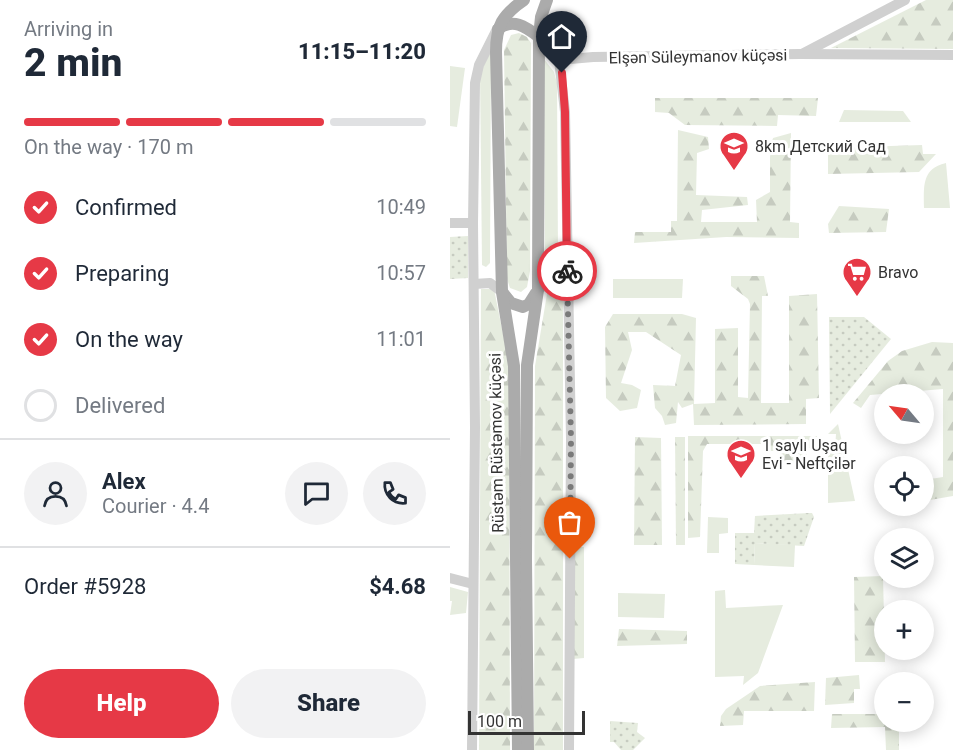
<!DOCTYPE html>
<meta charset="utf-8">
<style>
body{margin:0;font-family:Roboto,sans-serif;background:#f2f2f3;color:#1f2937;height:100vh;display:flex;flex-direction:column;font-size:22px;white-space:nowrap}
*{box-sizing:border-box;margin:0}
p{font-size:20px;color:#747a83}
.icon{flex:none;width:33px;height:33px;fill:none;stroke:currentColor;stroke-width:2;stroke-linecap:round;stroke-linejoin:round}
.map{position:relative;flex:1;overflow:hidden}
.details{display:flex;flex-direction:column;background:#fff;width:450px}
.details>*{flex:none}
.needle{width:39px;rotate:299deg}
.fabs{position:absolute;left:424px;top:384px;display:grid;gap:12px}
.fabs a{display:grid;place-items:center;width:60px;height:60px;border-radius:50%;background:#fff;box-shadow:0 3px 15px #0003;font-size:30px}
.scale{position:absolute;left:18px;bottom:15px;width:117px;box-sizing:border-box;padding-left:6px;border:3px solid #333;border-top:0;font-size:16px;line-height:21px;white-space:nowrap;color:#333;-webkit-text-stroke:4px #fff;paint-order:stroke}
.pin{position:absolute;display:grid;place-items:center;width:51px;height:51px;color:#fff;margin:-62px -26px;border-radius:50% 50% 50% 0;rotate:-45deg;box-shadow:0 0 6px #0007}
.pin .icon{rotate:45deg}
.courier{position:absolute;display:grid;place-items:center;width:60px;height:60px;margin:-30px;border:4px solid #e63946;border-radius:50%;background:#fff;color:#222;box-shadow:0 2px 8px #0007}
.head em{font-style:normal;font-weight:800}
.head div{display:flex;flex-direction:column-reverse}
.head{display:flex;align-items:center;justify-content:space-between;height:102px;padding:0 24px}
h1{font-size:39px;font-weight:800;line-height:45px}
.bar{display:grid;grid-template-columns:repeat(4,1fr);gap:9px 6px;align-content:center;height:72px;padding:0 24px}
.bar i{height:8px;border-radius:4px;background:#e0e1e3}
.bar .active{background:#e63946}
.bar p{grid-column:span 4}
.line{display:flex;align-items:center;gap:15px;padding:0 24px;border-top:2px solid #e0e1e3}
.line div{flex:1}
.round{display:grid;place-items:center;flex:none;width:63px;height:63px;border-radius:32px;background:#f2f2f3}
ol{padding:0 24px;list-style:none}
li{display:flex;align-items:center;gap:18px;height:66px}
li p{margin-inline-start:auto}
li .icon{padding:6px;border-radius:50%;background:#e63946;color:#fff;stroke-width:4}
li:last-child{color:#747a83}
li i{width:33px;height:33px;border:3px solid #e0e1e3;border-radius:50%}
.primary-button{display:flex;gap:12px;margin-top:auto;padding:12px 24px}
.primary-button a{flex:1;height:69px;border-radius:36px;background:#e63946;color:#fff;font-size:24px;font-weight:800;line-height:69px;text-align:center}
.primary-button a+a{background:#f2f2f3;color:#1f2937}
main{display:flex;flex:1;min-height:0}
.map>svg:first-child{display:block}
.green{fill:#e6ecdf}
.forest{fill:url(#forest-firs)}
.park{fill:url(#park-dots)}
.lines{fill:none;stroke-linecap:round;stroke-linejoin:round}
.minor{stroke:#d0d0d0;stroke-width:10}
.major{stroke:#ababab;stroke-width:12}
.done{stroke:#7a7a7a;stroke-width:6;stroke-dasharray:0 10.8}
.route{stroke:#e63946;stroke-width:8}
.labels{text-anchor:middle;stroke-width:6;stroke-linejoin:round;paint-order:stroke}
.street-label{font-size:16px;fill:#333;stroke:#fff}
.poi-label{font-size:16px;fill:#333;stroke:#fff;text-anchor:start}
</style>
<main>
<section class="details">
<div class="head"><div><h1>2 min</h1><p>Arriving in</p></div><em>11:15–11:20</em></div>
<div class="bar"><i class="active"></i><i class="active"></i><i class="active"></i><i></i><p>On the way · 170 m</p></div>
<ol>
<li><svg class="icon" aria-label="check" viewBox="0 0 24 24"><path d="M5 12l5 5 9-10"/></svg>Confirmed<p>10:49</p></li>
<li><svg class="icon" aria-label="check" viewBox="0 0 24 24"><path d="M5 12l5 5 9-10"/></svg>Preparing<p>10:57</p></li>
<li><svg class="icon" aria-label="check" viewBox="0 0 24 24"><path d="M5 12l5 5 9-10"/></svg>On the way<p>11:01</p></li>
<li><i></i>Delivered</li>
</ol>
<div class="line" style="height:108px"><a class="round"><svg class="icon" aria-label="person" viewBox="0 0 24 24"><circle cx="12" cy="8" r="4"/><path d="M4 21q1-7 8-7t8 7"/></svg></a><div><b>Alex</b><p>Courier · 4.4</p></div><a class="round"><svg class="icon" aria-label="chat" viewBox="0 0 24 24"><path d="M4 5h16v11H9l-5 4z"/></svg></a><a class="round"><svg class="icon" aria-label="phone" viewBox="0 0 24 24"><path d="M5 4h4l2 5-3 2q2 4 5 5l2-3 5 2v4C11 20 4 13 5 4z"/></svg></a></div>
<div class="line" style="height:78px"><div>Order #5928</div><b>$4.68</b></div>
<div class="primary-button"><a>Help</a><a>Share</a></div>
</section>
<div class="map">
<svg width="503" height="750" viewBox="0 0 503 750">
<defs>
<pattern id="forest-firs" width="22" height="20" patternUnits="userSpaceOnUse" patternTransform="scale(1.5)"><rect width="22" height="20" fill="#e6ecdf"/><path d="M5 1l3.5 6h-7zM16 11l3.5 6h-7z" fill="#c6cbc0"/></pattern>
<pattern id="park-dots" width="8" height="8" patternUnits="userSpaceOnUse" patternTransform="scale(1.5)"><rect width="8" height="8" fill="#e6ecdf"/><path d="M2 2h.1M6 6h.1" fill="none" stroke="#c6cbc0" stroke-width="1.8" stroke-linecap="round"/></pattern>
</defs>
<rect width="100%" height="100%" fill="#fff"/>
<!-- green -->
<g class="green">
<path d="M 41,51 L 40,263 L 36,267 L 32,265 L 30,73 Z"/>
<path d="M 94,59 L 104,72 L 107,83 L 108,257 L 108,262 L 105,267 L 100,267 L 96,264 L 95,260 Z"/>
<path d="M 0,66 L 15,68 L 7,127 L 0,126 Z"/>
<path d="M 394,110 L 453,111 L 461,122 L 389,122 Z"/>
<path d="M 496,163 L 500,208 L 474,208 C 474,187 471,169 496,163 Z"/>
<path d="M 163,279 L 233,279 L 232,298 L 163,298 Z"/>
<path d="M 388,424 L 405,501 L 378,503 L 378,450 L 385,449 L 386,434 L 378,434 Z"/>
<path d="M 258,517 L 278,518 L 278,533 L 269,534 L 269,553 L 257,553 Z"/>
<path d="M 305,543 L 345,545 L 344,567 L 304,565 Z"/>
<path d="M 0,587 L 18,592 L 16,613 L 0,615 L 2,601 L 0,601 Z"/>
<path d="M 275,590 L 276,608 L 333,605 L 308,673 L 293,685 L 294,676 L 265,677 L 265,591 Z"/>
<path d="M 168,593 L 215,594 L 214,618 L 168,617 Z"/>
</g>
<!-- forest -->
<g class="forest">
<path d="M 476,0 L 503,0 L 503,49 L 381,48 Z"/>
<path d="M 69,33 L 77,37 L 81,43 L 80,271 L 77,287 L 71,292 L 60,288 L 57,279 L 54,50 L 61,35 Z"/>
<path d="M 205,98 L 368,98 L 366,116 L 328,115 L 327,126 L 235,125 L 219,113 L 205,112 Z"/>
<path d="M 228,130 L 258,137 L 259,149 L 247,153 L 246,195 L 297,197 L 298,205 L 252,210 L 251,222 L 307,222 L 306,200 L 320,192 L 320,157 L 323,138 L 341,133 L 340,222 L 349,223 L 349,238 L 276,237 L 184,243 L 185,232 L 221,232 L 221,221 L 227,221 Z"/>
<path d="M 472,145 L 473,154 L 486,154 L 469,172 L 378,174 L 378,148 Z"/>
<path d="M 389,206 L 439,209 L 436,232 L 379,233 L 378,224 Z"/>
<path d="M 281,276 L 314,276 L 318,296 L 312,296 L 311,403 L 339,403 L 339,296 L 367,294 L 369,398 L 356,399 L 356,424 L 244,425 L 243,404 L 232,408 L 228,402 L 226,423 L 215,425 L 212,416 L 205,408 L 203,385 L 225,386 L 231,355 L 196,332 L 178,332 L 182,350 L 171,383 L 182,385 L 191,390 L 187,408 L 170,411 L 156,398 L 155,327 L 163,314 L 232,314 L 246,318 L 244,404 L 265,403 L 265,329 L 288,328 L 288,397 L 298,398 L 300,304 L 298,299 L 281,286 Z"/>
<path d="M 98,288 L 113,288 L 113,750 L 84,750 L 85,366 Z"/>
<path d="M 31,289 L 44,289 L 59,364 L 60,750 L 29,750 Z"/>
<path d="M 482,342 L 503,343 L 503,496 L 474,501 L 474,480 L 493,477 L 493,389 L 420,395 L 411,408 L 403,403 L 438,361 L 452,351 Z"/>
<path d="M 238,436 L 367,436 L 366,448 L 357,448 L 357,464 L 330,464 L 330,451 L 315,451 L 314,444 L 257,444 L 253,451 L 250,537 L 238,538 Z"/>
<path d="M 185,437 L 211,438 L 212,545 L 184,545 Z"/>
<path d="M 225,437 L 235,437 L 235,545 L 226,545 Z"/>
<path d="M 125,547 L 134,547 L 134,658 L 123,659 Z"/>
<path d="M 433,576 L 435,662 L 405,662 L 404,577 Z"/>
<path d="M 169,629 L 237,631 L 237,644 L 167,646 Z"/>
<path d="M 409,675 L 410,689 L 404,689 L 404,703 L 375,705 L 376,678 Z"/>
<path d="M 365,682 L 364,711 L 294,711 L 293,725 L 270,726 L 271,716 L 276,709 L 310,686 Z"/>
<path d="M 382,714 L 435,714 L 435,722 L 449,722 L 449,750 L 436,750 L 435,727 L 381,728 Z"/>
</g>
<!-- park -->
<g class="park">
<path d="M 18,236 L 18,278 L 0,279 L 0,237 Z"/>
<path d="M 379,317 L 414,317 L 441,339 L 380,414 Z"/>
<path d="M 359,513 L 362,513 L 364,517 L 354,546 L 305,543 L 304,565 L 285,564 L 285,533 L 304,533 L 305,516 Z"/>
<path d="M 160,721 L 188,723 L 187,732 L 195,738 L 183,750 L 171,750 L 164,742 L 160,742 Z"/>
</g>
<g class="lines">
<!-- minor -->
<g class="minor">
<path d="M 89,37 L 109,60 L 115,112 L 121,439 L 119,750"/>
<path d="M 352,54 L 455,0"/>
<path d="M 109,60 L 143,57 L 350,54 L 503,55"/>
<path d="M 0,223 L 23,223"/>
<path d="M 24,284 L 40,283 L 52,292"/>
<path d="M 88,290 L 104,279 L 117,277"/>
<path d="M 0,578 L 23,584"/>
<path d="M 22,750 L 25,427 L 23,223 L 25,83 L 29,65 L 47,29"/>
</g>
<!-- major -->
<g class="major">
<path d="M 48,29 C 63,18 75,26 89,37"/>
<path d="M 53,293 L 61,303 L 73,307 L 79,304 L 86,293"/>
<path d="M 68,750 L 64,366 L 52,292 L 46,52 C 46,26 52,15 74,0"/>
<path d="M 78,750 L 76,560 L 77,365 L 88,290 L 89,37 L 91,17 L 97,0"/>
</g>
</g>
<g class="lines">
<!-- done -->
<path class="done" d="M 117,271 L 121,439 L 120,559"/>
<!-- route -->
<path class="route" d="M 112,73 L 115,112 L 117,271"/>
</g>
<!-- icons -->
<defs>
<g id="school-pin" transform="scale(1.5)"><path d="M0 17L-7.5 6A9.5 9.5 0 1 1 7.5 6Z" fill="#e63946" stroke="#fff"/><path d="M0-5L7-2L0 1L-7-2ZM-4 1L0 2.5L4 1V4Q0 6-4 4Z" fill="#fff"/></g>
<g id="supermarket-pin" transform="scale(1.5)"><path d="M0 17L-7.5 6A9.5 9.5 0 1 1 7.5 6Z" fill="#e63946" stroke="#fff"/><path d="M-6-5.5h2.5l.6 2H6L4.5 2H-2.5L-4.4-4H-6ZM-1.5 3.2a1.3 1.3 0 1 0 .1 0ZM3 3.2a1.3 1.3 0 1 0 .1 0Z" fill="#fff"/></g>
</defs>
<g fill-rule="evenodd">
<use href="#school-pin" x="284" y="146"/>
<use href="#supermarket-pin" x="407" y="272"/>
<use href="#school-pin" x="291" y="454"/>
</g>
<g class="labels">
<!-- street labels -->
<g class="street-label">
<text transform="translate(248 56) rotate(-1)" y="6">Elşən Süleymanov küçəsi</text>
<text transform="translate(46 443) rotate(-91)" y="6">Rüstəm Rüstəmov küçəsi</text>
</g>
<!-- poi labels -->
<g class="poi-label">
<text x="305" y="152">8km Детский Сад</text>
<text x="428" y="278">Bravo</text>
<text x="312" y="451">1 saylı Uşaq<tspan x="312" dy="18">Evi - Neftçilər</tspan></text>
</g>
</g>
</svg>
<div class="fabs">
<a><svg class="needle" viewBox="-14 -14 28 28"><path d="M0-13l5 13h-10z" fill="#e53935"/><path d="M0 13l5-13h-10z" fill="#747a83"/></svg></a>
<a><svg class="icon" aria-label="locate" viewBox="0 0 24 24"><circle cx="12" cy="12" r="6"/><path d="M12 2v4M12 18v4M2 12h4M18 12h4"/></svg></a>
<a><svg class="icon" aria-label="layers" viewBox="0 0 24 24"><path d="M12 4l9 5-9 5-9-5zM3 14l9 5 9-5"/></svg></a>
<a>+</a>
<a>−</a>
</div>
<div class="scale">100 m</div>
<div class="pin" style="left:120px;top:559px;background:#ea580c"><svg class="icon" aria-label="bag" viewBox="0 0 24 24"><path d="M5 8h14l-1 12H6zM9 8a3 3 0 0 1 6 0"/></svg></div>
<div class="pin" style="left:112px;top:73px;background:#1f2937"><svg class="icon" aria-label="home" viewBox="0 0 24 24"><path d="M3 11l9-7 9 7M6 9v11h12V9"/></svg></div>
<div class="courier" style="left:117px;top:271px"><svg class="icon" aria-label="bike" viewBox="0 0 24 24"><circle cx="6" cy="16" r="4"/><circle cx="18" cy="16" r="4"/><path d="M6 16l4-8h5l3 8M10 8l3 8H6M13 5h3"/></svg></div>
</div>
</main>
